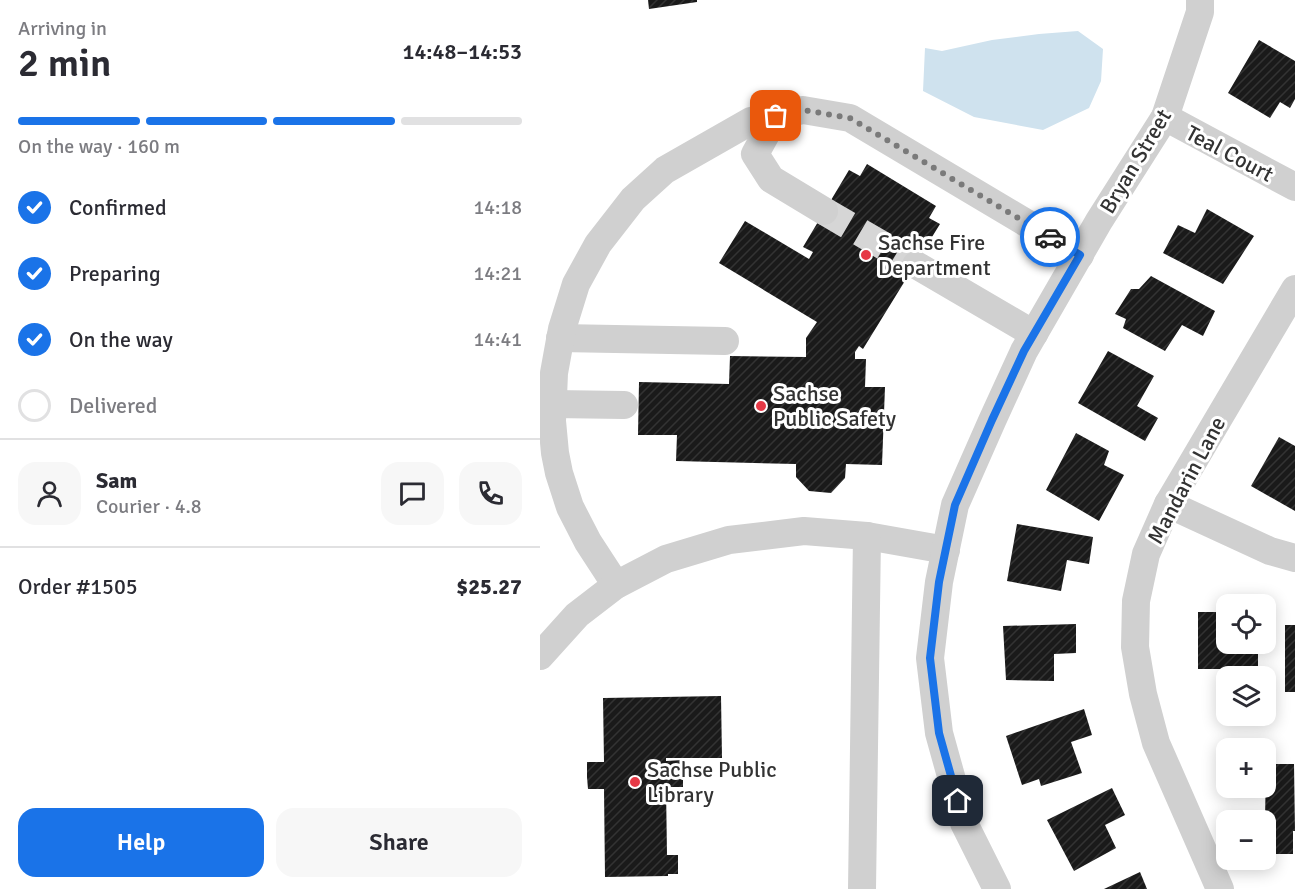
<!DOCTYPE html>
<meta charset="utf-8">
<style>
body{margin:0;font-family:Signika,sans-serif;background:#f7f7f7;color:#2b2b33;height:100vh;display:flex;flex-direction:column;font-size:22px;white-space:nowrap}
*{box-sizing:border-box;margin:0}
p{font-size:20px;color:#7c7c81}
.icon{flex:none;width:33px;height:33px;fill:none;stroke:currentColor;stroke-width:2;stroke-linecap:round;stroke-linejoin:round}
.map{position:relative;flex:1;overflow:hidden}
.side{display:flex;flex-direction:column;background:#fff;width:540px}
.side>*{flex:none}
.controls{position:absolute;left:676px;top:594px;display:grid;gap:12px}
.controls a{display:grid;place-items:center;width:60px;height:60px;border-radius:12px;background:#fff;box-shadow:0 3px 15px #0003;font-size:30px}
.pin{position:absolute;display:grid;place-items:center;width:51px;height:51px;color:#fff;margin:-26px;border-radius:12px;box-shadow:0 3px 9px #0006}
.courier{position:absolute;display:grid;place-items:center;width:60px;height:60px;margin:-30px;border:4px solid #1a73e8;border-radius:50%;background:#fff;color:#222;box-shadow:0 2px 8px #0007}
.overview em{font-style:normal;font-weight:600}
.overview div{display:flex;flex-direction:column-reverse}
.overview{display:flex;align-items:center;justify-content:space-between;height:102px;padding:0 18px}
h1{font-size:39px;font-weight:600;line-height:45px}
.bar{display:grid;grid-template-columns:repeat(4,1fr);gap:9px 6px;align-content:center;height:72px;padding:0 18px}
.bar i{height:8px;border-radius:4px;background:#e1e1e2}
.bar .active{background:#1a73e8}
.bar p{grid-column:span 4}
.line{display:flex;align-items:center;gap:15px;padding:0 18px;border-top:2px solid #e1e1e2}
.line div{flex:1}
.round{display:grid;place-items:center;flex:none;width:63px;height:63px;border-radius:18px;background:#f7f7f7}
ol{padding:0 18px;list-style:none}
li{display:flex;align-items:center;gap:18px;height:66px}
li p{margin-inline-start:auto}
li .icon{padding:6px;border-radius:50%;background:#1a73e8;color:#fff;stroke-width:4}
li:last-child{color:#7c7c81}
li i{width:33px;height:33px;border:3px solid #e1e1e2;border-radius:50%}
.primary-button{display:flex;gap:12px;margin-top:auto;padding:12px 18px}
.primary-button a{flex:1;height:69px;border-radius:18px;background:#1a73e8;color:#fff;font-size:24px;font-weight:600;line-height:69px;text-align:center}
.primary-button a+a{background:#f7f7f7;color:#2b2b33}
main{display:flex;flex:1;min-height:0}
.map>svg:first-child{display:block}
.water{fill:#cfe2ee}
.building{fill:url(#building-hatch)}
.lines{fill:none;stroke-linecap:round;stroke-linejoin:round}
.minor-tunnel{stroke:#d6d6d6;stroke-width:28;stroke-dasharray:28 14;stroke-linecap:butt}
.minor{stroke:#d0d0d0;stroke-width:28}
.done{stroke:#7a7a7a;stroke-width:6;stroke-dasharray:0 10.8}
.route{stroke:#1a73e8;stroke-width:8}
.poi-dot{fill:#e63946;stroke:#fff;stroke-width:2}
.labels{text-anchor:middle;stroke-width:6;stroke-linejoin:round;paint-order:stroke}
.street-label{font-size:22px;fill:#333;stroke:#fff}
.poi-label{font-size:22px;fill:#333;stroke:#fff;text-anchor:start}
</style>
<main>
<section class="side">
<div class="overview"><div><h1>2 min</h1><p>Arriving in</p></div><em>14:48–14:53</em></div>
<div class="bar"><i class="active"></i><i class="active"></i><i class="active"></i><i></i><p>On the way · 160 m</p></div>
<ol>
<li><svg class="icon" aria-label="check" viewBox="0 0 24 24"><path d="M5 12l5 5 9-10"/></svg>Confirmed<p>14:18</p></li>
<li><svg class="icon" aria-label="check" viewBox="0 0 24 24"><path d="M5 12l5 5 9-10"/></svg>Preparing<p>14:21</p></li>
<li><svg class="icon" aria-label="check" viewBox="0 0 24 24"><path d="M5 12l5 5 9-10"/></svg>On the way<p>14:41</p></li>
<li><i></i>Delivered</li>
</ol>
<div class="line" style="height:108px"><a class="round"><svg class="icon" aria-label="person" viewBox="0 0 24 24"><circle cx="12" cy="8" r="4"/><path d="M4 21q1-7 8-7t8 7"/></svg></a><div><b>Sam</b><p>Courier · 4.8</p></div><a class="round"><svg class="icon" aria-label="chat" viewBox="0 0 24 24"><path d="M4 5h16v11H9l-5 4z"/></svg></a><a class="round"><svg class="icon" aria-label="phone" viewBox="0 0 24 24"><path d="M5 4h4l2 5-3 2q2 4 5 5l2-3 5 2v4C11 20 4 13 5 4z"/></svg></a></div>
<div class="line" style="height:78px"><div>Order #1505</div><b>$25.27</b></div>
<div class="primary-button"><a>Help</a><a>Share</a></div>
</section>
<div class="map">
<svg width="755" height="889" viewBox="0 0 755 889">
<defs>
<pattern id="building-hatch" width="6" height="6" patternUnits="userSpaceOnUse" patternTransform="scale(1.5)"><rect width="6" height="6" fill="#1a1a1a"/><path d="M-1 1l2-2M0 6l6-6M5 7l2-2" fill="none" stroke="#333"/></pattern>
</defs>
<rect width="100%" height="100%" fill="#fff"/>
<!-- water -->
<path class="water" d="M 538,31 L 563,49 L 561,81 L 549,108 L 503,130 L 434,117 L 383,91 L 385,48 L 402,51 L 452,40 L 499,34 Z"/>
<!-- building -->
<g class="building">
<path d="M 108,0 L 157,0 L 157,2 L 109,9 Z"/>
<path d="M 719,40 L 755,61 L 755,99 L 750,108 L 740,102 L 730,118 L 688,93 Z"/>
<path d="M 327,164 L 396,206 L 389,218 L 400,224 L 323,349 L 319,346 L 315,352 L 315,359 L 326,359 L 325,387 L 345,387 L 342,465 L 306,464 L 305,478 L 291,493 L 269,491 L 256,477 L 256,464 L 136,461 L 137,435 L 98,435 L 99,382 L 189,384 L 190,356 L 266,357 L 266,338 L 277,322 L 179,263 L 205,221 L 269,259 L 273,252 L 263,247 L 309,170 L 320,176 Z"/>
<path d="M 667,209 L 714,236 L 683,284 L 623,253 L 638,225 L 655,233 Z"/>
<path d="M 611,276 L 675,311 L 663,336 L 642,325 L 625,351 L 583,328 L 586,319 L 575,314 L 591,289 L 599,289 Z"/>
<path d="M 568,351 L 614,376 L 597,406 L 618,418 L 605,441 L 538,403 Z"/>
<path d="M 536,433 L 569,451 L 564,465 L 584,475 L 559,521 L 506,490 Z"/>
<path d="M 739,437 L 755,446 L 755,511 L 711,486 Z"/>
<path d="M 477,524 L 553,537 L 549,564 L 527,560 L 521,591 L 467,581 Z"/>
<path d="M 658,612 L 687,612 L 687,644 L 718,644 L 718,669 L 658,669 Z"/>
<path d="M 536,624 L 536,653 L 514,654 L 514,681 L 466,680 L 463,626 Z"/>
<rect x="745" y="625" width="10" height="67"/>
<path d="M 181,696 L 182,758 L 126,758 L 126,761 L 143,760 L 143,787 L 126,787 L 127,855 L 138,855 L 138,874 L 128,874 L 128,876 L 65,877 L 64,789 L 48,789 L 47,777 L 47,762 L 64,762 L 63,698 Z"/>
<path d="M 544,709 L 552,735 L 531,742 L 542,773 L 501,786 L 499,779 L 482,785 L 466,736 Z"/>
<path d="M 726,764 L 754,764 L 755,831 L 753,831 L 753,854 L 726,854 L 726,820 L 725,820 Z"/>
<path d="M 572,788 L 585,815 L 565,825 L 576,848 L 534,871 L 507,820 Z"/>
<path d="M 600,872 L 607,889 L 564,889 Z"/>
</g>
<g class="lines">
<!-- minor-tunnel -->
<path class="minor-tunnel" d="M 284,211 L 376,265"/>
<!-- minor -->
<g class="minor">
<path d="M 236,116 L 215,154 L 231,179 L 284,211"/>
<path d="M 625,117 L 755,187"/>
<path d="M 376,265 L 494,334"/>
<path d="M 20,338 L 185,341"/>
<path d="M 13,404 L 84,405"/>
<path d="M 628,504 L 730,551 L 755,558"/>
<path d="M 76,585 L 48,542 L 30,507 L 19,473 L 15,453 L 12,421 L 14,373 L 22,329 L 36,284 L 58,244 L 93,199 L 125,170 L 211,121 L 263,110 L 310,118 L 540,255"/>
<path d="M 0,656 L 37,615 L 76,585 L 126,559 L 189,540 L 264,531 L 327,536 L 406,550"/>
<path d="M 322,889 L 327,536"/>
<path d="M 457,889 L 424,823 L 399,733 L 390,658 L 399,582 L 415,505 L 452,421 L 484,351 L 559,221 L 625,117 L 660,12 L 660,0"/>
<path d="M 680,889 L 616,743 L 603,694 L 595,647 L 596,601 L 606,554 L 628,504 L 755,289"/>
</g>
</g>
<g class="lines">
<!-- done -->
<path class="done" d="M 236,116 L 263,110 L 310,118 L 510,237"/>
<!-- route -->
<path class="route" d="M 418,801 L 399,733 L 390,658 L 399,582 L 415,505 L 452,420 L 484,351 L 540,255 L 510,237"/>
</g>
<!-- markers -->
<g class="poi-dot">
<circle cx="326" cy="255" r="6"/>
<circle cx="221" cy="406" r="6"/>
<circle cx="95" cy="782" r="6"/>
</g>
<g class="labels">
<!-- street labels -->
<g class="street-label">
<text transform="translate(690 153) rotate(28)" y="8">Teal Court</text>
<text transform="translate(595 161) rotate(-59)" y="8">Bryan Street</text>
<text transform="translate(646 480) rotate(-62)" y="8">Mandarin Lane</text>
</g>
<!-- poi labels -->
<g class="poi-label">
<text x="338" y="250">Sachse Fire<tspan x="338" dy="25">Department</tspan></text>
<text x="233" y="401">Sachse<tspan x="233" dy="25">Public Safety</tspan></text>
<text x="107" y="777">Sachse Public<tspan x="107" dy="25">Library</tspan></text>
</g>
</g>
</svg>
<div class="controls">
<a><svg class="icon" aria-label="locate" viewBox="0 0 24 24"><circle cx="12" cy="12" r="6"/><path d="M12 2v4M12 18v4M2 12h4M18 12h4"/></svg></a>
<a><svg class="icon" aria-label="layers" viewBox="0 0 24 24"><path d="M12 4l9 5-9 5-9-5zM3 14l9 5 9-5"/></svg></a>
<a>+</a>
<a>−</a>
</div>
<div class="pin" style="left:236px;top:116px;background:#ea580c"><svg class="icon" aria-label="bag" viewBox="0 0 24 24"><path d="M5 8h14l-1 12H6zM9 8a3 3 0 0 1 6 0"/></svg></div>
<div class="pin" style="left:418px;top:801px;background:#1f2937"><svg class="icon" aria-label="home" viewBox="0 0 24 24"><path d="M3 11l9-7 9 7M6 9v11h12V9"/></svg></div>
<div class="courier" style="left:510px;top:237px"><svg class="icon" aria-label="car" viewBox="0 0 24 24"><path d="M5 17H2v-5l4-1 3-4h7l3 4 3 1v5h-3M9 17h6M6 11h13"/><circle cx="7" cy="17" r="2"/><circle cx="17" cy="17" r="2"/></svg></div>
</div>
</main>
